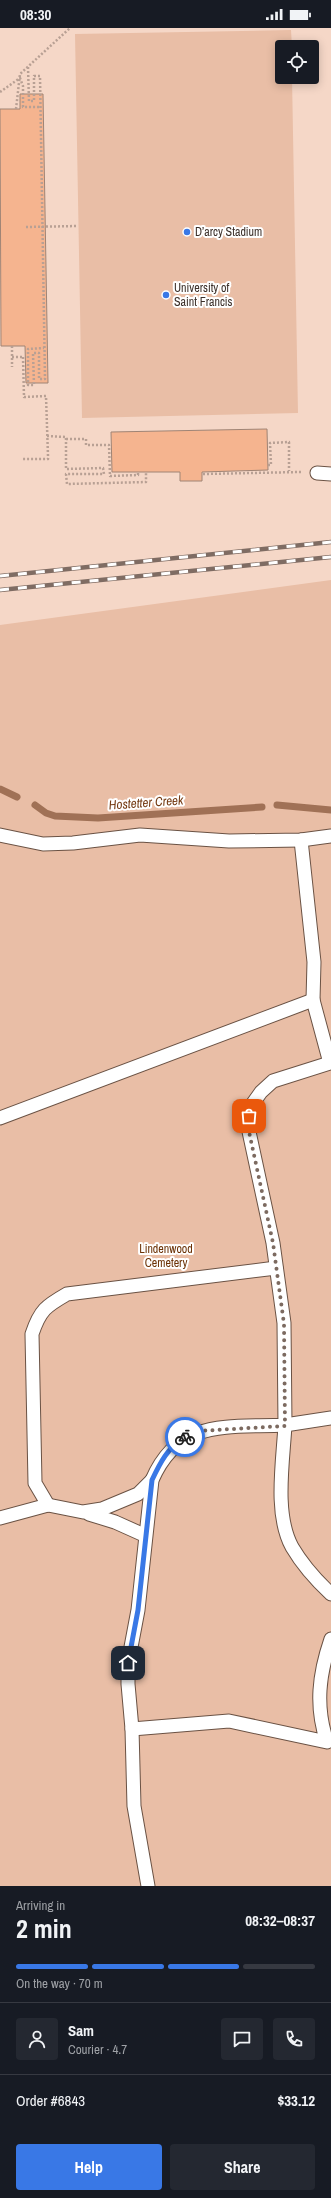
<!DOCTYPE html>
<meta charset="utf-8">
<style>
body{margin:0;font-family:"Archivo Narrow",sans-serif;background:#242831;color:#f1f3f6;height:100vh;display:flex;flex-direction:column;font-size:15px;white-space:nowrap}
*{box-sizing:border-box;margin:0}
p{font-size:13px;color:#9ea1a6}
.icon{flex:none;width:22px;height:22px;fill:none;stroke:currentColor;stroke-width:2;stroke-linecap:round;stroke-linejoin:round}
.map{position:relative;height:1858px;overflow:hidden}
.panel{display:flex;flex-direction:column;background:#171b24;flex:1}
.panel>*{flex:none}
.buttons{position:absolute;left:275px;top:12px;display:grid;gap:8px}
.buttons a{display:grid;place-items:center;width:44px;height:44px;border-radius:4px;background:#171b24;box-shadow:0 2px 10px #0003;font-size:20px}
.pin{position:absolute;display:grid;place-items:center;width:34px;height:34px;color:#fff;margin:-17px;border-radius:8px;box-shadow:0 2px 6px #0006}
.courier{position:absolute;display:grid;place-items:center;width:40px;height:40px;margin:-20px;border:3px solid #3978e6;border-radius:50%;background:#fff;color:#222;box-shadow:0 1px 5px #0007}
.overview em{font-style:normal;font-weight:700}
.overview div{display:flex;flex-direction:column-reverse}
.overview{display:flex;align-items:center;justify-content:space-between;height:68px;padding:0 16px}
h1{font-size:26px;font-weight:700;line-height:30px}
.bar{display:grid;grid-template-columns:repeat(4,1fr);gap:6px 4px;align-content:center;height:48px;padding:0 16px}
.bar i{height:5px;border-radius:3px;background:#363941}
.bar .active{background:#3978e6}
.bar p{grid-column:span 4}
.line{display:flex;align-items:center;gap:10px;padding:0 16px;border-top:1px solid #363941}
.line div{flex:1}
.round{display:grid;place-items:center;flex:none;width:42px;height:42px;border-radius:4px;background:#242831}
.primary-button{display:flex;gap:8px;margin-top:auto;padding:8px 16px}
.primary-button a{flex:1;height:46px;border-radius:4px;background:#3978e6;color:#fff;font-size:16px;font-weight:700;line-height:46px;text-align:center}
.primary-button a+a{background:#242831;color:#f1f3f6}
.status{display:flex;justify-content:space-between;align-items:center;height:28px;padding:0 20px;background:#171b24;direction:ltr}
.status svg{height:11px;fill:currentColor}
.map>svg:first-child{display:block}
.green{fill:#e9bea6}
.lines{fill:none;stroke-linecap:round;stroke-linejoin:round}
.stream{stroke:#a07156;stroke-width:7}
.building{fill:#f5b48f;stroke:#9f8475}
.service-casing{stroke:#6a5244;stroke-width:15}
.path{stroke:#b8a094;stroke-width:2.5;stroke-dasharray:2 2;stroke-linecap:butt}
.service{stroke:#fff;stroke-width:13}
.rail-casing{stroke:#7f6c63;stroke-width:4.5}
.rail{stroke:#fff;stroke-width:3;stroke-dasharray:9;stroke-linecap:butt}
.done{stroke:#7c6a60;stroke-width:4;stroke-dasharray:0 7.2}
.route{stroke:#3978e6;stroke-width:5}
.poi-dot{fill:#3978e6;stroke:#fff;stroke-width:1.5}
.labels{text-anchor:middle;stroke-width:4;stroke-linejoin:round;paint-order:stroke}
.poi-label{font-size:12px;fill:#3b2f29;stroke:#fff;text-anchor:start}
.park-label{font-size:12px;fill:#6c3206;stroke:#fff}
.water-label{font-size:13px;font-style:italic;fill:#753b13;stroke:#fff}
</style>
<div class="status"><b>08:30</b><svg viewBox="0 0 49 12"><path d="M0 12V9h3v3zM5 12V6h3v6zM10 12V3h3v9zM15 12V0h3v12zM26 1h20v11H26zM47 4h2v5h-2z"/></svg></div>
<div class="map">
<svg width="331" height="1858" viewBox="0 0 331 1858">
<rect width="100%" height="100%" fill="#f5d7c7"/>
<!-- green -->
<g class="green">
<path d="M 291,2 L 292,19 L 282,19 L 282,49 L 292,49 L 298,385 L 82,390 L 75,6 Z"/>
<path d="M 331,552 L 331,1858 L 0,1858 L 0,597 Z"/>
</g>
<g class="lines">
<!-- stream -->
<g class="stream">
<path d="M 0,761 L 17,769"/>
<path d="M 35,777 L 46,785 L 55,788 L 98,790 L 262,779"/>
<path d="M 277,777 L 331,782"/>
</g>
</g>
<!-- building -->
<g class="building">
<path d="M 20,66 L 43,66 L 48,355 L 26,355 L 25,318 L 1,318 L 0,81 L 20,81 Z"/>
<path d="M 267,401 L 268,442 L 202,444 L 202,453 L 180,453 L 180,444 L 112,444 L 111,404 Z"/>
</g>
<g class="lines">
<!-- service casing -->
<g class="service-casing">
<g id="service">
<path d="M 317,445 L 331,446"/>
<path d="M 0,807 L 43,816 L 73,815 L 140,807 L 229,813 L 301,812 L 331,808"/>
<path d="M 301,812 L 314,934 L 313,972 L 330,1035 L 273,1053 L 261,1064 L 251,1078 L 248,1099 L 273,1215 L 284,1295 L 285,1397 C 226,1400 179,1390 152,1452 L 138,1582 L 128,1635 L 128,1656 L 132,1701 L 229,1693 L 327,1714 C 315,1678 319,1646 331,1611"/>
<path d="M 0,1090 L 313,972"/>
<path d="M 331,1390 L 285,1397 C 283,1434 274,1486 292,1519 C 302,1536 317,1553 331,1566"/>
<path d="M 48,1477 L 35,1455 L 32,1306 C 40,1282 46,1278 67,1266 L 276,1240"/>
<path d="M 89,1486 L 115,1494 L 144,1507"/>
<path d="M 0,1490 L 48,1477 L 83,1484 L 102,1481 L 138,1466 L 152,1452"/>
<path d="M 132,1701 L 134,1778 L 148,1858"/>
</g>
</g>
<!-- path -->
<g class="path">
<path d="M 28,39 L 29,73 L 34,73 L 34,48 L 40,48 L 45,351 L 39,351 L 39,325 L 33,325 L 34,357 L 28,357 L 28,321 L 44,320"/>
<path d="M 0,64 L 20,50 L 23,58 L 23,79 L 40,79"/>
<path d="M 16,81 L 20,46 L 70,0"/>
<path d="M 26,199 L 78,198"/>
<path d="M 12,318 L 12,339"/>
<path d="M 12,329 L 24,329"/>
<path d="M 23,329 L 24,369 L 46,368 L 48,428 L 48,431 L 23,431"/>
<path d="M 47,408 L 66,409 L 66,441 L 103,440 L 104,446 L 66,446 L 67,456 L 146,454 L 146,445"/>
<path d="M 66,411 L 86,411 L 86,417 L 109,417 L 110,448 L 138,447 L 138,445"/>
<path d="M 268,437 L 271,437 L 270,415 L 289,414 L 289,443"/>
<path d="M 203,446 L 301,444"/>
</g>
<!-- service -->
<use href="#service" class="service"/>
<!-- rail casing -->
<g class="rail-casing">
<g id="rail">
<path d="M 0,548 L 331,514"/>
<path d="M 0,562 L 331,529"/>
</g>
</g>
<!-- rail -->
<use href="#rail" class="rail"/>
</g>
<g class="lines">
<!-- done -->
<path class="done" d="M 185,1409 L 198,1403 L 285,1398 L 284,1296 L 273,1215 L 248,1099 L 249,1088"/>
<!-- route -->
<path class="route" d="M 128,1635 L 138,1582 L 152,1452 C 160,1435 168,1419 185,1409"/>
</g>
<!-- markers -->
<g class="poi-dot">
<circle cx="187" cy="204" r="4"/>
<circle cx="166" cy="267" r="4"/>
</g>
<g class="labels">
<!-- poi labels -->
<g class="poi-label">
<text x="195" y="208">D’arcy Stadium</text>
<text x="174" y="264">University of<tspan x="174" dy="14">Saint Francis</tspan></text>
</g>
<!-- park labels -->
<g class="park-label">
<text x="166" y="1225">Lindenwood<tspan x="166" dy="14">Cemetery</tspan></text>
</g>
<!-- water labels -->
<g class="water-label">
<text transform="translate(146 774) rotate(-4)" y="5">Hostetter Creek</text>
</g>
</g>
</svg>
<div class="buttons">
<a><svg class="icon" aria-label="locate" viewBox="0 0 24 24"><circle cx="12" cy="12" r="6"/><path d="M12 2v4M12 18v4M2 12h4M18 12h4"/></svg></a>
</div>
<div class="pin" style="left:249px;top:1088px;background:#ea580c"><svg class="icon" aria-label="bag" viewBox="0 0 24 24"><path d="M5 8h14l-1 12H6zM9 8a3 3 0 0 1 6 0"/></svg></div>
<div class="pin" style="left:128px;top:1635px;background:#1f2937"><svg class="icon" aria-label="home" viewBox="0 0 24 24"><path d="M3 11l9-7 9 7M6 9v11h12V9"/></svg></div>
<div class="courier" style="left:185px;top:1409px"><svg class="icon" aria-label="bike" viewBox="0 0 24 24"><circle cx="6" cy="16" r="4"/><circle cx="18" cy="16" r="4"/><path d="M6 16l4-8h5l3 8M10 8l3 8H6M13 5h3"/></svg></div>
</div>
<section class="panel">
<div class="overview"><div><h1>2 min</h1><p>Arriving in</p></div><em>08:32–08:37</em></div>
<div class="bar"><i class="active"></i><i class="active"></i><i class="active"></i><i></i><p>On the way · 70 m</p></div>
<div class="line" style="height:72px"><a class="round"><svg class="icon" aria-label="person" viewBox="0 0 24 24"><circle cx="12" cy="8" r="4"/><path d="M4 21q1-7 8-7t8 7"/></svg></a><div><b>Sam</b><p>Courier · 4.7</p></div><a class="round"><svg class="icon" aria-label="chat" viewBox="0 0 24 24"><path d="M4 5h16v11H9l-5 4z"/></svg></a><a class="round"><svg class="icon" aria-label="phone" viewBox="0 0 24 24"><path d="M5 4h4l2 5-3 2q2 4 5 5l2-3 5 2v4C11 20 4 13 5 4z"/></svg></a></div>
<div class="line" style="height:52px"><div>Order #6843</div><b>$33.12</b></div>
<div class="primary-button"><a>Help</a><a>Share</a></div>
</section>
